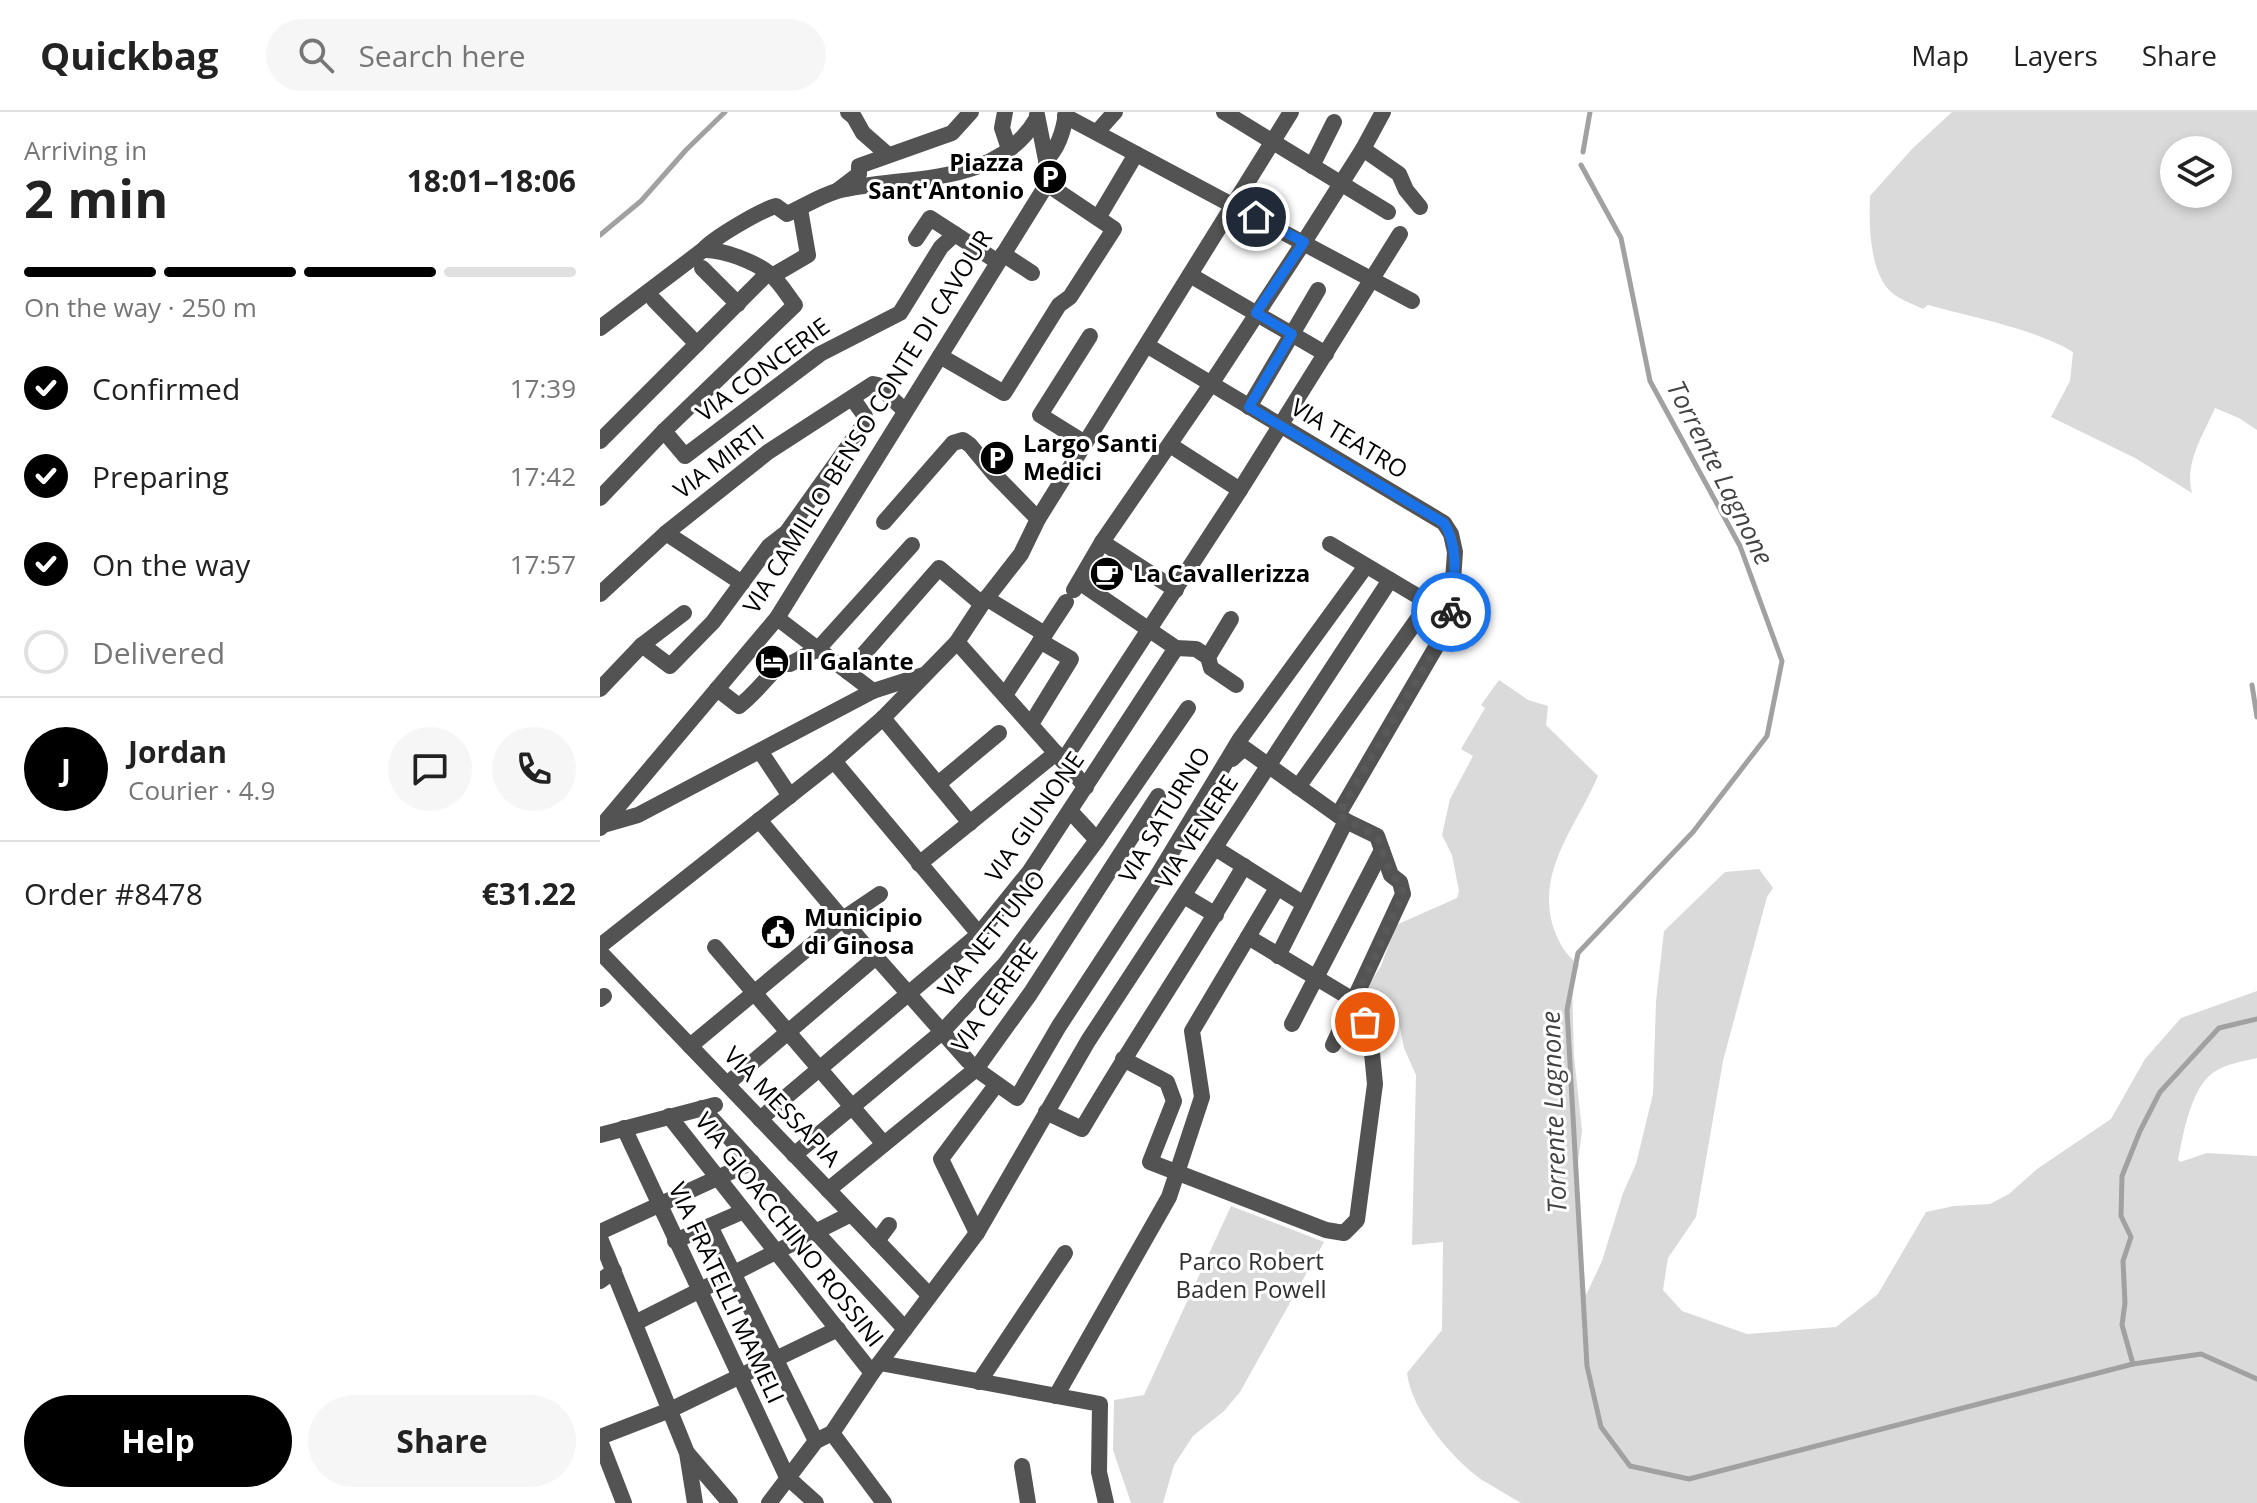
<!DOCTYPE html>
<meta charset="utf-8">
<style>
body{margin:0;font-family:"Open Sans",sans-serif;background:#f6f6f6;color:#222;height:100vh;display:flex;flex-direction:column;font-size:30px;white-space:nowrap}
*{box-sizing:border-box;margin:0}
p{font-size:26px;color:#767676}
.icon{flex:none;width:44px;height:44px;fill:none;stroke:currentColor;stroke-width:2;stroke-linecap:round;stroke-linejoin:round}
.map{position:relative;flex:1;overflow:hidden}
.panel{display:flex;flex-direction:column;background:#fff;width:600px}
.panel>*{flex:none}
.buttons{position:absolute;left:1560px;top:24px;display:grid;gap:16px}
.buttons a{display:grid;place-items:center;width:72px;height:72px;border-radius:50%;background:#fff;box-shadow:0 4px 12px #0003;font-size:40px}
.pin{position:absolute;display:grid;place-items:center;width:68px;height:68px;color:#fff;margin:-34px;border:4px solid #fff;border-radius:50%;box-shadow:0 2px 8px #0007}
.courier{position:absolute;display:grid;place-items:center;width:80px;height:80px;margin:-40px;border:6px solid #1a73e8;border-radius:50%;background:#fff;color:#222;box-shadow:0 2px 10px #0007}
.overview em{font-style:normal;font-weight:700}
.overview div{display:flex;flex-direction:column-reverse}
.overview{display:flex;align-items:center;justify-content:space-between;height:136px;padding:0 24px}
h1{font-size:52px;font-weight:700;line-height:60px}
.bar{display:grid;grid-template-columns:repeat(4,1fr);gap:12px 8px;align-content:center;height:96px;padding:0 24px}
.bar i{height:10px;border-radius:6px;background:#e0e0e0}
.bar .on{background:#000}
.bar p{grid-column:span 4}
.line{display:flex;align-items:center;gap:20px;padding:0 24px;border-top:2px solid #e0e0e0}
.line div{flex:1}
.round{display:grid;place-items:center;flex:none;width:84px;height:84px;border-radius:42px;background:#f6f6f6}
ol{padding:0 24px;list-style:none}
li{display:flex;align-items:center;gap:24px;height:88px}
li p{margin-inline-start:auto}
li .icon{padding:8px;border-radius:50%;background:#000;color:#fff;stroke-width:4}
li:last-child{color:#767676}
li i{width:44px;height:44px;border:4px solid #e0e0e0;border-radius:50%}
.primary-button{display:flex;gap:16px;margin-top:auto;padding:16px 24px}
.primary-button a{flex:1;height:92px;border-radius:48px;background:#000;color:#fff;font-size:32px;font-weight:700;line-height:92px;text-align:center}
.primary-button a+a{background:#f6f6f6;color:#222}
header{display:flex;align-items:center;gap:48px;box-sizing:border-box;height:112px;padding:0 40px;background:#fff;border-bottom:2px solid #e0e0e0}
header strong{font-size:38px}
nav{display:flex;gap:44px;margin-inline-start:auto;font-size:28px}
.search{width:560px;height:72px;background:#f6f6f6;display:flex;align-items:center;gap:20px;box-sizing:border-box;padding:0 28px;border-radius:44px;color:#767676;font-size:30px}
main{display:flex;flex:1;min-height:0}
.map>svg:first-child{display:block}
.green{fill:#dadada;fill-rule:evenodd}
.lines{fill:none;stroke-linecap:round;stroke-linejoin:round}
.stream{stroke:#a1a1a1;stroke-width:5}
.minor{stroke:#535353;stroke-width:16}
.done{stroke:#595959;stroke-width:8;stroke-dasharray:0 14.4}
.route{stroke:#1a73e8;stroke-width:10}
.labels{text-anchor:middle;stroke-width:6;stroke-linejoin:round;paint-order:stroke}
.poi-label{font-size:24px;font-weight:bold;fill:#000;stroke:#fff;text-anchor:start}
.street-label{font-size:24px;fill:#000;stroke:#fff}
.park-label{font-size:24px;fill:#313131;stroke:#fff}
.water-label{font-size:26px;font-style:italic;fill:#424242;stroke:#fff}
</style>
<header>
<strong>Quickbag</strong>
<div class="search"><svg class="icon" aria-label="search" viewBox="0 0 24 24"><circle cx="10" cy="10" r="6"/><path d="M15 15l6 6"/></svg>Search here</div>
<nav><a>Map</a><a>Layers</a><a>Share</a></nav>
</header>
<main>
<section class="panel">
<div class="overview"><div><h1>2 min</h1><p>Arriving in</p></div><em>18:01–18:06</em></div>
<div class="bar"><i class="on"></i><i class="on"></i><i class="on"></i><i></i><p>On the way · 250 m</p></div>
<ol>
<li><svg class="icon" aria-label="check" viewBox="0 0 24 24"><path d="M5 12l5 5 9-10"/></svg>Confirmed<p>17:39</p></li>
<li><svg class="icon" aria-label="check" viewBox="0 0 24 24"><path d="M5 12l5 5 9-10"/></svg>Preparing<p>17:42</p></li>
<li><svg class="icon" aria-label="check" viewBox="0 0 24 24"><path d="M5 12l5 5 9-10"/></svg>On the way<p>17:57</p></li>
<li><i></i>Delivered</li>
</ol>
<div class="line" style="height:144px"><b class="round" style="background:#000;color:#fff">J</b><div><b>Jordan</b><p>Courier · 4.9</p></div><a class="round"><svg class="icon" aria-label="chat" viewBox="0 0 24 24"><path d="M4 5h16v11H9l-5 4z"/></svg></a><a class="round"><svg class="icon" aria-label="phone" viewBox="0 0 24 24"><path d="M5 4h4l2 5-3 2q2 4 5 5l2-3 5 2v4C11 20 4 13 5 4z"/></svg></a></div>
<div class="line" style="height:104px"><div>Order #8478</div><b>€31.22</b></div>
<div class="primary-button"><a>Help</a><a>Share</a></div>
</section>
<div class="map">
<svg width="1657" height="1391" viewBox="0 0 1657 1391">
<rect width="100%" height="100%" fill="#fff"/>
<!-- green -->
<g class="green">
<path d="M 1352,0 L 1657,0 L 1657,318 L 1639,306 L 1615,296 C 1603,323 1584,352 1592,381 L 1535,346 L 1451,305 L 1470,269 L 1473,240 C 1435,217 1372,205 1328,193 L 1323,197 C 1313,192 1296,186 1289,178 C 1269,156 1269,112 1270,84 L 1312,37 ZM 1574,38 L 1618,38 L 1618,82 L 1574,82 Z"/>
<path d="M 899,568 L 928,588 L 948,594 L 946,613 L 998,664 C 977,713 938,756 952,811 C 957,828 965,843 979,853 L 972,871 L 974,944 L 982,1019 L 975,1074 L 986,1183 L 1002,1149 L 1023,1081 L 1036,1052 L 1053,982 L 1056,889 L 1064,819 L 1125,760 L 1159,757 L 1173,776 L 1167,785 L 1123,949 L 1096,1105 L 1068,1146 L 1063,1178 L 1082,1199 L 1147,1222 L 1236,1215 L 1278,1182 L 1326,1100 L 1354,1094 L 1390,1092 L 1409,1082 L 1437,1057 L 1511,1007 L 1545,947 L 1581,906 L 1657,879 L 1657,946 C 1641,950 1622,952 1609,964 C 1590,982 1583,1023 1578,1048 L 1580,1050 L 1607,1041 L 1657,1044 L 1657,1391 L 921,1391 C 908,1383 895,1376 882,1368 C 852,1347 811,1298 807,1261 L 842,1218 L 843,1130 L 812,1133 L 816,963 L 804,936 L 798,905 L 757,891 L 781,854 L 796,813 L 857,786 L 859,779 L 852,743 L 842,723 L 850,687 L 873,644 L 861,637 L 885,596 L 881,593 Z"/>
<path d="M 631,1094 L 724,1130 L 640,1280 L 624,1299 L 593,1324 L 574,1353 L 563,1391 L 531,1391 L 513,1338 L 514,1288 L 544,1283 Z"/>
</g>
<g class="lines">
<!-- stream -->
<g class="stream">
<path d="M 983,40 L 990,0"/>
<path d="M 981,53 L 1021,126 L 1050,269 L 1140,434 L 1182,549 L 1167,624 L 1093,720 L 978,841 L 967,898 L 987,1254 L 1001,1315 L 1030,1354 L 1089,1367 L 1533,1252 L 1601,1242 L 1657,1267"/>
<path d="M 0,123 L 41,89 L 86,38 L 125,0"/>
<path d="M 1652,573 L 1657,605"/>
<path d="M 1533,1252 L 1522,1213 L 1525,1191 L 1523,1149 L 1531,1125 L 1521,1104 L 1522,1064 L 1540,1019 L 1560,980 L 1619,916 L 1657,907"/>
</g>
<!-- minor -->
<g class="minor">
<path d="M 248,0 L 254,5 L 263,21 L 287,42"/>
<path d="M 405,0 L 402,16 L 409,37"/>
<path d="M 624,0 L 788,100"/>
<path d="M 437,3 L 446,48 L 447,72"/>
<path d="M 465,4 L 812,189"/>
<path d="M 497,20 L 515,0"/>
<path d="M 763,37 L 799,62 L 806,78 L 820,95"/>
<path d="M 446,48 C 459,35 464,18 466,0"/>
<path d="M 712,54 L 734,10"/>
<path d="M 238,78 L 259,62 L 259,54 L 352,21 L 371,0"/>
<path d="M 498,106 L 536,42"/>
<path d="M 316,127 L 330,106 L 398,150"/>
<path d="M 403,142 L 432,161"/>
<path d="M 102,156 L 138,192"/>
<path d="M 590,163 L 726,242"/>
<path d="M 172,164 L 208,143 L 200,97"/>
<path d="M 54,188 L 97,232"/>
<path d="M 0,216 L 103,138 C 113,126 161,98 176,94 L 187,102 C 203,95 220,84 237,79 C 305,62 396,77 437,6"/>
<path d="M 548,234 L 844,411 L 851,422 L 855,440 L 850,511 L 738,703"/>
<path d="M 340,244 L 404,281 L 459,193 L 470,185 L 514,117 L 447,72"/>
<path d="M 649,295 L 718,178"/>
<path d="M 64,319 L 85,344 L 220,242 L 300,201 L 341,135 L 355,122"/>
<path d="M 0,329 L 168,161"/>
<path d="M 485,331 L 440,303 L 490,224"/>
<path d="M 570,333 L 640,378"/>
<path d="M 0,386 L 64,319 L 195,193 C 187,183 180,170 170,162 C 155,150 123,137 103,138"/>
<path d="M 284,410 L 353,331 L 363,328 L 370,333 L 394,362 L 438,407"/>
<path d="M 66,421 L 142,471"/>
<path d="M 502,430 L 576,478"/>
<path d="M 730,432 L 851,504"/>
<path d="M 479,470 L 576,536 L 596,537 L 608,545 L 611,556 L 636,573"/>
<path d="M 474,478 L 502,430 L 611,272 L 704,130 L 763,37 L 783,0"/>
<path d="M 0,482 L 66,421 L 168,340 L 273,272 L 278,273 L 305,299"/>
<path d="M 386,486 L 445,522"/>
<path d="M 177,506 L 273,579"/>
<path d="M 357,530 L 486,675"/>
<path d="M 42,533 L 70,554 L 113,510 L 169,434 L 187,420 L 264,312 L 265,304 L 252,286"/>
<path d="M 608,545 L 631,507"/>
<path d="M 248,560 L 339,456 L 382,492"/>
<path d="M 0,577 L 42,533 L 84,501"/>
<path d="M 117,577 L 139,594 C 155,582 166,566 181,552 L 190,552 L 218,537 L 312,433"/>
<path d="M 405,583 L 466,490"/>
<path d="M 283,606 L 370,711"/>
<path d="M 431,612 L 471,547 L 440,529"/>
<path d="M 160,639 L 190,684"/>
<path d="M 632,647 L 644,636 L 746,709 L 777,724 L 791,763 L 800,770 L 803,782 L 733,933"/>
<path d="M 234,649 L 379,822"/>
<path d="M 463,649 L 640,378 L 800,122"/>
<path d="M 338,672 L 399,621"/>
<path d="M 698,675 L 829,491"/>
<path d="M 471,700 L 497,728"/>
<path d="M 159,708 L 266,835"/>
<path d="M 3,713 L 38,703 L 273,579 L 323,563"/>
<path d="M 0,716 L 177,506 L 447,72"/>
<path d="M 615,736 L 704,792"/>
<path d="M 319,752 L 456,641"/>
<path d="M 584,784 L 616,803"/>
<path d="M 0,834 L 234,649 L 283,606 L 357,530 L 382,492 L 421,442 L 438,407 L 691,0"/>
<path d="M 115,835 L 284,1032"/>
<path d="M 0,840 L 329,1183"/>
<path d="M 678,844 L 746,709"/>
<path d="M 0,887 L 4,884"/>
<path d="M 692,912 L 782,738"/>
<path d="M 90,934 L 243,807 L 280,782"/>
<path d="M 523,947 L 567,970 L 574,989 L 550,1050 L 726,1118 L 744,1121 L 757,1108 L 775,972 L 771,931 L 765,910 L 755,889 L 648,825"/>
<path d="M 376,957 L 417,986 L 459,914 L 556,766 L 640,627 L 766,454"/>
<path d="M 127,972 L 276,845 L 368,949"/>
<path d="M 102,996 L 305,1217"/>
<path d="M 446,1000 L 482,1017 C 534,928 592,843 644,754"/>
<path d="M 69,1004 L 272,1261"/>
<path d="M 160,1007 L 379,822 L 430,759 L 576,536"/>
<path d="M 24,1016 L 187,1365 L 216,1391"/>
<path d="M 0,1023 L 115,993"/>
<path d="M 194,1043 L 342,920 L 405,852 L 497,728 L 588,596"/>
<path d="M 228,1078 L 376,957 L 430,882 L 558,684"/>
<path d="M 110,1114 L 216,1329"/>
<path d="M 0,1120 L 152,1050"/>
<path d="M 377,1121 L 341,1047 L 396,973"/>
<path d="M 0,1126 L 87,1341 L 95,1391"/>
<path d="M 75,1129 L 144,1099"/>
<path d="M 277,1129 L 289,1113"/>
<path d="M 0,1169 L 14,1159"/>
<path d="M 35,1211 L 251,1102"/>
<path d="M 280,1251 L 500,1292 L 499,1360 L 506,1391"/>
<path d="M 379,1270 L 465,1141"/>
<path d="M 456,1284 L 569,1085 L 602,985 L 592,919 L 677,776"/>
<path d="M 232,1321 L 284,1391"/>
<path d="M 0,1325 L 70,1298 L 238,1217"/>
<path d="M 0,1329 L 24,1391"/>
<path d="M 88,1342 L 130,1391"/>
<path d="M 422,1354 L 428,1391"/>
<path d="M 169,1391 L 216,1329 L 232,1321 L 272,1261 L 377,1121 L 488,929 L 790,468"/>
</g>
</g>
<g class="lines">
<!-- done -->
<path class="done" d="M 765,910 L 755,889 L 803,782 L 800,770 L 791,763 L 777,724 L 738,703 L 850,511 L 851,500"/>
<!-- route -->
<path class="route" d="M 656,105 L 704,130 L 656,201 L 692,222 L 649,295 L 844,411 C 861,438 853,470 851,500"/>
</g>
<!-- icons -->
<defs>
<g id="parking-disc" transform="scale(1.8)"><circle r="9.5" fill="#000" stroke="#fff"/><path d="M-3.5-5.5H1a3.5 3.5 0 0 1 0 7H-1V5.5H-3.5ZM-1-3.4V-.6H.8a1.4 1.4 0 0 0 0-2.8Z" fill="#fff"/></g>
<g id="cafe-disc" transform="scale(1.8)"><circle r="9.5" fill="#000" stroke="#fff"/><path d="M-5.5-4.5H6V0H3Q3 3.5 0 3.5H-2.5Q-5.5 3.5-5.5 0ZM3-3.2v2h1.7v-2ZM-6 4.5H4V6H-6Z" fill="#fff"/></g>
<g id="hotel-disc" transform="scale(1.8)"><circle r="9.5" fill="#000" stroke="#fff"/><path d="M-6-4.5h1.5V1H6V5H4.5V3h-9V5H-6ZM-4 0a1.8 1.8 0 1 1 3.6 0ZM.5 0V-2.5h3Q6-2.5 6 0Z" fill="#fff"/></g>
<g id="civic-disc" transform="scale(1.8)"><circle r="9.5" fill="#000" stroke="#fff"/><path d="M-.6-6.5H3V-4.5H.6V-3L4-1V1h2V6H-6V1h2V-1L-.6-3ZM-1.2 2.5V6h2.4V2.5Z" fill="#fff"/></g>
</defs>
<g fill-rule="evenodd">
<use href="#parking-disc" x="450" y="65"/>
<use href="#parking-disc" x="397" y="346"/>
<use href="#cafe-disc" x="507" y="462"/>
<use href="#hotel-disc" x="172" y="550"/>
<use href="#civic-disc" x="178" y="820"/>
</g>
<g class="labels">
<!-- poi labels -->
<g class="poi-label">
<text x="424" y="59" text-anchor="end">Piazza<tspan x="424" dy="28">Sant'Antonio</tspan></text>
<text x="423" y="340">Largo Santi<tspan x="423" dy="28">Medici</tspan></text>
<text x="533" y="470">La Cavallerizza</text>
<text x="198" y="558">Il Galante</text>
<text x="204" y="814">Municipio<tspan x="204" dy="28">di Ginosa</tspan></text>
</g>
<!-- street labels -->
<g class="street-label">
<text transform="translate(163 258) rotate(-36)" y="8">VIA CONCERIE</text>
<text transform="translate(268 310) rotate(-58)" y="8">VIA CAMILLO BENSO CONTE DI CAVOUR</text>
<text transform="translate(749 327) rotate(31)" y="8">VIA TEATRO</text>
<text transform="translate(119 350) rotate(-37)" y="8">VIA MIRTI</text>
<text transform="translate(565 703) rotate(-59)" y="8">VIA SATURNO</text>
<text transform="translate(435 705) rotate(-55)" y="8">VIA GIUNONE</text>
<text transform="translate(597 720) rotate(-57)" y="8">VIA VENERE</text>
<text transform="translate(392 822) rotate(-51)" y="8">VIA NETTUNO</text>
<text transform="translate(395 886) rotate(-54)" y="8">VIA CERERE</text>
<text transform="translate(182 995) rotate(46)" y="8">VIA MESSAPIA</text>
<text transform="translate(189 1118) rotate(52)" y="8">VIA GIOACCHINO ROSSINI</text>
<text transform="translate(126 1181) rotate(65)" y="8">VIA FRATELLI MAMELI</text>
</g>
<!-- park labels -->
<g class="park-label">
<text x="651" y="1158">Parco Robert<tspan x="651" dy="28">Baden Powell</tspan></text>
</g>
<!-- water labels -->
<g class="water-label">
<text transform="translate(1120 361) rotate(63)" y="9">Torrente Lagnone</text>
<text transform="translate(954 1000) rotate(-92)" y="9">Torrente Lagnone</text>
</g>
</g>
</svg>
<div class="buttons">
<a><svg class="icon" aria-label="layers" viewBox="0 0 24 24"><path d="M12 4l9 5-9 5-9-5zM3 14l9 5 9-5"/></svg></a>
</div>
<div class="pin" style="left:765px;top:910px;background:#ea580c"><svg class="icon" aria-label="bag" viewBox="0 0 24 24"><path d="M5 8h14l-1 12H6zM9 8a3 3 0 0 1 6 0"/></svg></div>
<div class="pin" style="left:656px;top:105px;background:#1f2937"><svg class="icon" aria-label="home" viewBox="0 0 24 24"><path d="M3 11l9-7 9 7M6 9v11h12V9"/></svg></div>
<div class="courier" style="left:851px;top:500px"><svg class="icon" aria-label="bike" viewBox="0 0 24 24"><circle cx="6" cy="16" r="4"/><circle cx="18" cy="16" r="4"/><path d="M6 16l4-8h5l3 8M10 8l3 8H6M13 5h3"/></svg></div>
</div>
</main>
